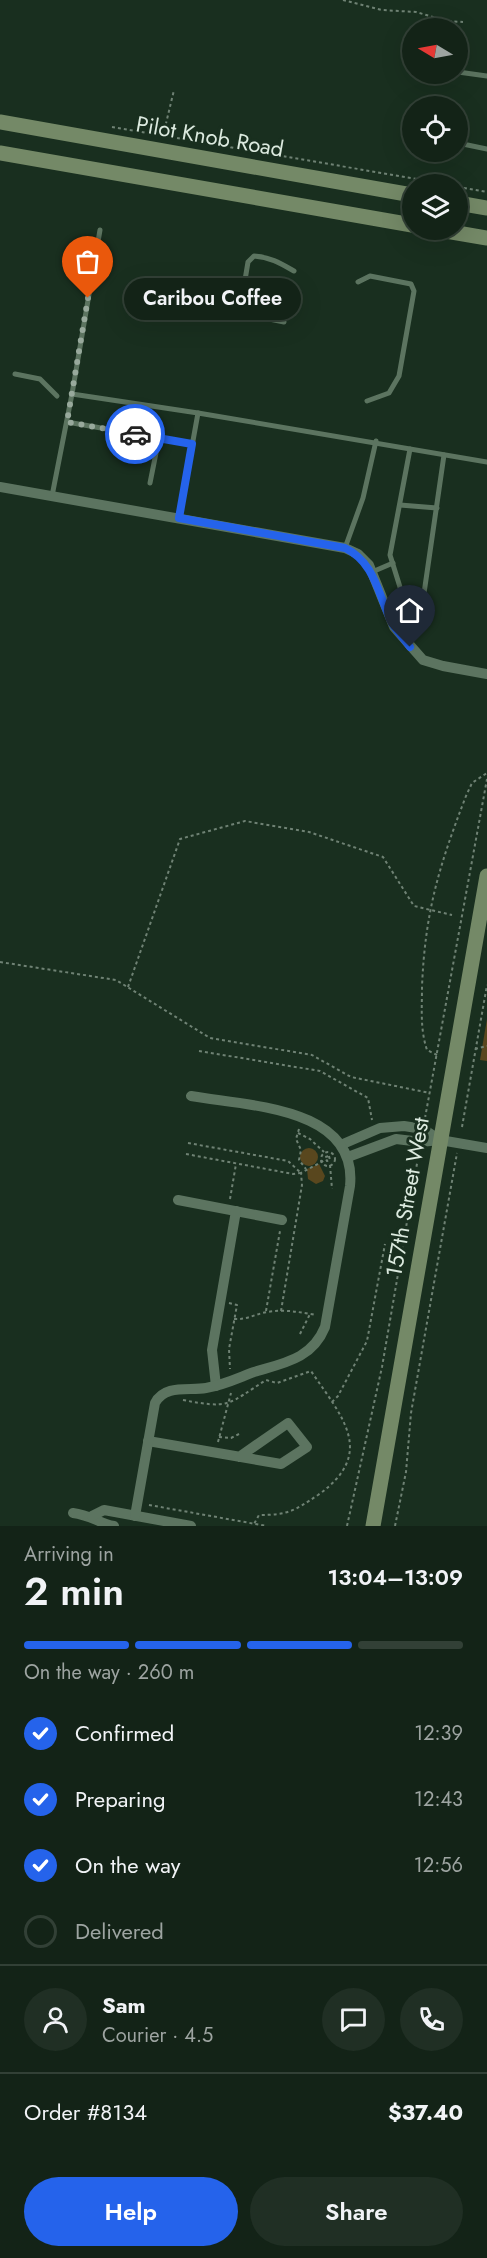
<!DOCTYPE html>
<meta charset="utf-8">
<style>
body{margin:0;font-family:Jost,sans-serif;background:#202f24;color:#f1f3f6;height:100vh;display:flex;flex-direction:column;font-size:22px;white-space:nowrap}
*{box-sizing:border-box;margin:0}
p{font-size:20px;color:#9da4a1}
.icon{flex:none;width:33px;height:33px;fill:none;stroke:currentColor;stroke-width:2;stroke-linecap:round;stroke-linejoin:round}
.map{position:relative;height:1526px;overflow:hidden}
.drawer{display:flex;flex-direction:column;background:#132317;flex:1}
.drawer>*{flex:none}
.needle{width:39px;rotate:280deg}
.buttons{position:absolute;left:402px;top:18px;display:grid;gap:12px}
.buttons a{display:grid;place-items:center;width:66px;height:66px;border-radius:50%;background:#132317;box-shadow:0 6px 24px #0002,0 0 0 2px #324036;font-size:30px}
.pin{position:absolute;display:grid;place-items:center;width:51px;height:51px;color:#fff;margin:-62px -26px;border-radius:50% 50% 50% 0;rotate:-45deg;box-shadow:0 0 6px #0007}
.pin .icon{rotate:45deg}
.courier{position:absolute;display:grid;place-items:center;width:60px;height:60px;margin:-30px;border:4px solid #2563eb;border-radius:50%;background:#fff;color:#222;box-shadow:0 2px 8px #0007}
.bubble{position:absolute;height:42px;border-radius:21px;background:#132317;box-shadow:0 6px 24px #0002,0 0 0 2px #324036;font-size:20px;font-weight:600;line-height:42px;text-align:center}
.headline em{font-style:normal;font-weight:600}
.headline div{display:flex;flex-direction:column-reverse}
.headline{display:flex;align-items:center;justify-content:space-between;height:102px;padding:0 24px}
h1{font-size:39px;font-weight:600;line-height:45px}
.bar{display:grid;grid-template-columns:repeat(4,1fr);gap:9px 6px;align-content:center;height:72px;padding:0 24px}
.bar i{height:8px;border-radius:4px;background:#324036}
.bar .selected{background:#2563eb}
.bar p{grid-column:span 4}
.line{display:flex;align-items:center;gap:15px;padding:0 24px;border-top:2px solid #324036}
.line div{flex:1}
.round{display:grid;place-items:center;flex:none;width:63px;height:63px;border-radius:32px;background:#202f24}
ol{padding:0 24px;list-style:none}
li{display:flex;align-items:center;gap:18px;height:66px}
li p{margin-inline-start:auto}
li .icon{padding:6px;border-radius:50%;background:#2563eb;color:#fff;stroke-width:4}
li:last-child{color:#9da4a1}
li i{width:33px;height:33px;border:3px solid #324036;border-radius:50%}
.cta{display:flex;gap:12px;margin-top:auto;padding:12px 24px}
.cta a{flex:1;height:69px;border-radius:36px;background:#2563eb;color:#fff;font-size:24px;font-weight:600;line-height:69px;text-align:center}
.cta a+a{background:#202f24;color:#f1f3f6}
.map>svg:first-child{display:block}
.green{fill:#59471e}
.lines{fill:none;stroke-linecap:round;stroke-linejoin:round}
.path{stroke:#6f8274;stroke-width:2;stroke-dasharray:3 3;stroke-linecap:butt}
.lane{stroke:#5c7460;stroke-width:5}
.street{stroke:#5c7460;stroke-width:10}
.secondary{stroke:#748967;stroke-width:15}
.done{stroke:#98a99c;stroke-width:6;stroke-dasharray:0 10.8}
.route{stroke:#2563eb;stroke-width:8}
.labels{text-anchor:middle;stroke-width:6;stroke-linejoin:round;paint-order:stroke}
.street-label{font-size:22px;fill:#dceadf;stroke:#192f1f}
</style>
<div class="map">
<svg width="487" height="1526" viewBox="0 0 487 1526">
<rect width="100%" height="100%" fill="#192f1f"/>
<!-- green -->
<g class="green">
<path d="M 487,1019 L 487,1061 L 480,1060 Z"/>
<circle cx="309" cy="1157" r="9"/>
<path d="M 319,1164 L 325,1176 L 323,1181 L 316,1184 L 308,1179 L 307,1169 Z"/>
</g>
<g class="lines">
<!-- path -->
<g class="path">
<path d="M 343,0 L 382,10 L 416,12 L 447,21 L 463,22"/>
<path d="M 112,127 L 446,184"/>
<path d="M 163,136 L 174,90"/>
<path d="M 458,187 L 487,192"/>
<path d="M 0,962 L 116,980 L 210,1038 L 312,1055 L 351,1077 L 430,1093"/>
<path d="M 128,987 L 180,839 L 245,821 L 309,832 L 383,857 L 414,906 L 452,915"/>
<path d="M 475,1049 L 487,1046"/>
<path d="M 199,1051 L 320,1071 L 368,1098 L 372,1120"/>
<path d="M 437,1055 L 427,1050 C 420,1029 422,1009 422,987 C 425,912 439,866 466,796 L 472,783 L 487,773"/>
<path d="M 425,1118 L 487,779"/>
<path d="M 462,1127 L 487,985"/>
<path d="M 299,1129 L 296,1139 L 301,1150 L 299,1160 L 306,1169"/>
<path d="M 298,1133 L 310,1139 L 324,1152"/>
<path d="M 188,1143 L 288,1161 L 301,1173"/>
<circle cx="328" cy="1159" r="7"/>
<path d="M 186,1154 L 293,1174 L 301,1173"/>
<path d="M 329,1156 L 330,1160 L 327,1161 L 325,1157 Z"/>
<path d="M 330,1165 L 332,1189"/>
<path d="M 230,1199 L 236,1164"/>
<path d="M 229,1303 L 237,1305 L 229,1349 L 230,1369"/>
<path d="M 266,1311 L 280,1231"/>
<path d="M 281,1311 L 302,1185 L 301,1173 L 325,1160"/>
<path d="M 234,1319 C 247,1320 255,1314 267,1312 C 284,1309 299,1312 316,1315"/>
<path d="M 300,1334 L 310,1314"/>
<path d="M 183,1400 C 230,1409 227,1405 266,1380 L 277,1383 L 311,1371 C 342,1417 377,1453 318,1495 C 294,1511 288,1515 259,1515 L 254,1524"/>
<path d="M 332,1402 L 338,1396 L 367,1341 L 385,1244"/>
<path d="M 219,1437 L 231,1438 L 241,1433"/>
<path d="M 218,1442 L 231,1393"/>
<path d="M 149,1505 L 267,1526"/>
<path d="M 347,1526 L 382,1367 L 419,1152"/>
<path d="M 395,1526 L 406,1472 L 411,1413 L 457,1153"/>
</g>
<!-- lane -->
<g class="lane">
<path d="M 458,72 L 487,76"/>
<path d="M 458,143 L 487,149"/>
<path d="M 358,282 L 370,276 L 411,284 L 414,291 L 399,376 L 389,393 L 367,401"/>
<path d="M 284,322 L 249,315 L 240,310 L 248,262 L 254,256 C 270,257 280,263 294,271"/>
<path d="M 15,374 L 40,379 L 57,396"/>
<path d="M 72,394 L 100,230"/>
<path d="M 67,422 L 192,444"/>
<path d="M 410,449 L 390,555 L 409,616 L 420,621 L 444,455"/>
<path d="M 150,483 L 159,438"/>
<path d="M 52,496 L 72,394 L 198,413"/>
<path d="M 400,505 L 437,508"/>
<path d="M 179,518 L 198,413 L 487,462"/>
<path d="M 345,548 L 363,498 L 376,441"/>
<path d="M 372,572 L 393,563"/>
<path d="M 401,635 L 415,619"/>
</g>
<!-- street -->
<g class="street">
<path d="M 0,487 L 345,548 L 358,554 L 369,565 L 394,627 L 423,660 L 443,666 L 487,674"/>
<path d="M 343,1144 L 380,1128 L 404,1126 L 423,1129 L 440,1140 L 487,1148"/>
<path d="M 348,1157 L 396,1139 L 421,1142 L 439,1140"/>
<path d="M 178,1200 L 282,1220"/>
<path d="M 216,1386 L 212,1350 L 236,1211"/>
<path d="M 148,1441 L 281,1464 L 307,1447 L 288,1423 L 239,1457"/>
<path d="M 73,1513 C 90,1515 99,1523 114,1526"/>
<path d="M 92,1516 L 104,1510 L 191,1526"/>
<path d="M 135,1516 L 155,1403 C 165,1384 189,1391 206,1388 C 224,1385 238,1378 254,1372 C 284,1363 312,1359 325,1327 L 350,1186 C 358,1106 246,1106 191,1096"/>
</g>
<!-- secondary -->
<g class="secondary">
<path d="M 0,122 L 412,195"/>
<path d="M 0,153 L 412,225"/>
<path d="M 458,203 L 487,208"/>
<path d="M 440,230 L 487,238"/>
<path d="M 373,1526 L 487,876"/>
</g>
</g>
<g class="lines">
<!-- done -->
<path class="done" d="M 88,298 L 67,422 L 135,434"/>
<!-- route -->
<path class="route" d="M 135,434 L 192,444 L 179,518 L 345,548 C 376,563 378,596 393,625 C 398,633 405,640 410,647"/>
</g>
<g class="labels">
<!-- street labels -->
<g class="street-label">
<text transform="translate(210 136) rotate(10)" y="8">Pilot Knob Road</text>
<text transform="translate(407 1197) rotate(-80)" y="8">157th Street West</text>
</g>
</g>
</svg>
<div class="buttons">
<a><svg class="needle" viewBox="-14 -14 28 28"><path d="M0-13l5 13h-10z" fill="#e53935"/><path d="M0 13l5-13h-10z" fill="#9da4a1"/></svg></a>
<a><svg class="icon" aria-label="locate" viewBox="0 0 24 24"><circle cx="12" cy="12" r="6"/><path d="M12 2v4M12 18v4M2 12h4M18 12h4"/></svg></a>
<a><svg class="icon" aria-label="layers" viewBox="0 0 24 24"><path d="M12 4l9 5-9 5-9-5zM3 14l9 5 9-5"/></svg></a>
</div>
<div class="pin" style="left:88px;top:298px;background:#ea580c"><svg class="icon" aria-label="bag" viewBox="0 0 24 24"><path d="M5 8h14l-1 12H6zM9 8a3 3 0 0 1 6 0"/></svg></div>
<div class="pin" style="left:410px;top:647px;background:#1f2937"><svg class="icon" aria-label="home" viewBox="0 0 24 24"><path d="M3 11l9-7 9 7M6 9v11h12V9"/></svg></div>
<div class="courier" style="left:135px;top:434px"><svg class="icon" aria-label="car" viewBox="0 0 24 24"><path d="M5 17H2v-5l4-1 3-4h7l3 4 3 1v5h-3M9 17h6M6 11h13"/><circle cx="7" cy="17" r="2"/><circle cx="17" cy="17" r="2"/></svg></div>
<div class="bubble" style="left:124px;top:278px;width:177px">Caribou Coffee</div>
</div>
<section class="drawer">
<div class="headline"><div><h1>2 min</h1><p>Arriving in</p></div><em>13:04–13:09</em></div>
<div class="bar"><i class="selected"></i><i class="selected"></i><i class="selected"></i><i></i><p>On the way · 260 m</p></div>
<ol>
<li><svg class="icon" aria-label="check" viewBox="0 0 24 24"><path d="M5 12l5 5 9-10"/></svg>Confirmed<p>12:39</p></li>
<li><svg class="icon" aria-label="check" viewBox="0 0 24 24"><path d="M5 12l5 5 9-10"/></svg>Preparing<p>12:43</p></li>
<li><svg class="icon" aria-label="check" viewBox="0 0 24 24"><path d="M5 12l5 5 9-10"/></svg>On the way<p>12:56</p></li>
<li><i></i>Delivered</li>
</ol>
<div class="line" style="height:108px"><a class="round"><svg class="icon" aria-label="person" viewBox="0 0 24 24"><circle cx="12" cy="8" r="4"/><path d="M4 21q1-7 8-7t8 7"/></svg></a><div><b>Sam</b><p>Courier · 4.5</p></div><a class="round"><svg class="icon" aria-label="chat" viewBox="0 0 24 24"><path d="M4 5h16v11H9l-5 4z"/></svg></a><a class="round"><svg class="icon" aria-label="phone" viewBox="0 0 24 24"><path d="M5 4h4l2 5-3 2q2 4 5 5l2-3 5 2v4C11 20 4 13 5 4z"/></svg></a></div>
<div class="line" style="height:78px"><div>Order #8134</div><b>$37.40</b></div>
<div class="cta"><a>Help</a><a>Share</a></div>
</section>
